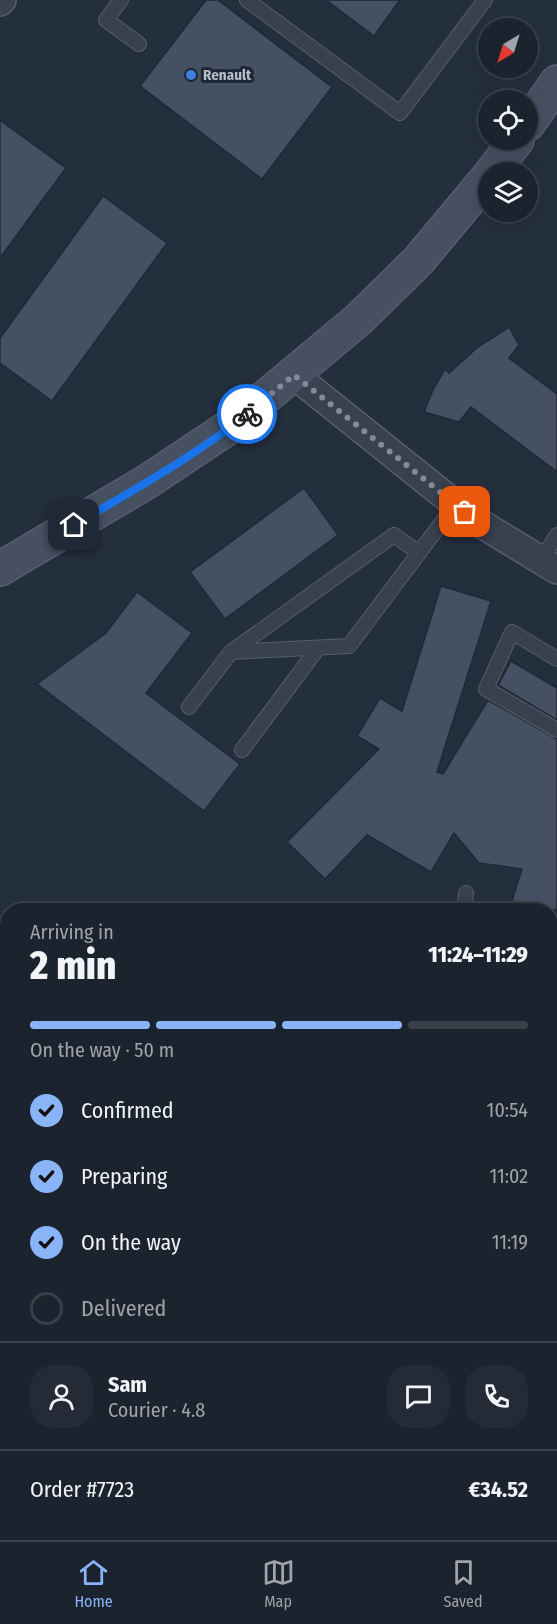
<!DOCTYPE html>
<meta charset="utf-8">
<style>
body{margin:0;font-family:"Fira Sans Condensed",sans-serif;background:#242b36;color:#f1f3f6;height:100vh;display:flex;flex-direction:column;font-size:22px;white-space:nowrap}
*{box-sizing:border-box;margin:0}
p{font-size:20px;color:#a0a4aa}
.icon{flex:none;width:33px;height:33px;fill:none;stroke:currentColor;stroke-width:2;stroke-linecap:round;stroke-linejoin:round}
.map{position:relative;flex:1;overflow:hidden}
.panel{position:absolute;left:0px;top:903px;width:558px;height:638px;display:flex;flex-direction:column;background:#1b232e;border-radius:24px 24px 0 0;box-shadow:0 6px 24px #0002,0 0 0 2px #39404a}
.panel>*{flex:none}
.needle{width:39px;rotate:218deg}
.tools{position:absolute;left:478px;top:18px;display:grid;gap:12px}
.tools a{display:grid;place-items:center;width:60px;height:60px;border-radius:50%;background:#1b232e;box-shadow:0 6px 24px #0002,0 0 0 2px #39404a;font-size:30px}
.pin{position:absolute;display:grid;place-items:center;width:51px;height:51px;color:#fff;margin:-26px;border-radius:12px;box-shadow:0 3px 9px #0006}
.courier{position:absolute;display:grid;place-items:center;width:60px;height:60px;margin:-30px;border:4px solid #1a73e8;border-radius:50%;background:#fff;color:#222;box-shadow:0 2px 8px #0007}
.summary em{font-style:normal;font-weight:800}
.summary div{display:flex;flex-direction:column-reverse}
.summary{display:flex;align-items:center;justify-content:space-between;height:102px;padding:0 30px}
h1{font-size:39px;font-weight:800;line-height:45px}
.bar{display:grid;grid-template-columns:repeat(4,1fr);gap:9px 6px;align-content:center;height:72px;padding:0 30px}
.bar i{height:8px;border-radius:4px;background:#39404a}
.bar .active{background:#8ab4f8}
.bar p{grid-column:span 4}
.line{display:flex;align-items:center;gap:15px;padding:0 30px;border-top:2px solid #39404a}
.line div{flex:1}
.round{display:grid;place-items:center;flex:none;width:63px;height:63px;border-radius:24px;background:#242b36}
ol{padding:0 30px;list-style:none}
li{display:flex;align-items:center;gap:18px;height:66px}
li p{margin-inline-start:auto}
li .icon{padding:6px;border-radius:50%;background:#8ab4f8;color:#111;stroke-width:4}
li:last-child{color:#a0a4aa}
li i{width:33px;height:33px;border:3px solid #39404a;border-radius:50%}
.menu{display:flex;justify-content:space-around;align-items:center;height:84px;border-top:2px solid #39404a;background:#1b232e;font-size:16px;color:#a0a4aa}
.menu a{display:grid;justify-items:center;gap:3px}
.menu .active{color:#8ab4f8}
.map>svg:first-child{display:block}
.green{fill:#263c3f}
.building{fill:#455162;stroke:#1f2835;stroke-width:1.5}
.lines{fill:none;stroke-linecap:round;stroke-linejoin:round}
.service-casing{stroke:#565f6c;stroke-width:16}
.minor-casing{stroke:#565f6c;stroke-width:30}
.tertiary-casing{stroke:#565f6c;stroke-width:36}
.secondary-casing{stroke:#565f6c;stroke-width:36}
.service{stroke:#38414e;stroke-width:14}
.minor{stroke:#38414e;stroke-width:27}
.tertiary{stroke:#38414e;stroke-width:33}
.secondary{stroke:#465061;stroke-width:33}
.tram{stroke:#5a6575;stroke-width:1.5}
.done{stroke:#828b98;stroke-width:6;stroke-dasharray:0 10.8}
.route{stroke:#1a73e8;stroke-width:8}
.shop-dot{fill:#3f7fe0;stroke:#1d2633;stroke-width:2}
.labels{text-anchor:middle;stroke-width:6;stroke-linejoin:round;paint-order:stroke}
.poi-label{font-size:15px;font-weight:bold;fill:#b4bcc9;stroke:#1d2633;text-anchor:start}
</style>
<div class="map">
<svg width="557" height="1540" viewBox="0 0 557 1540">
<rect width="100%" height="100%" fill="#242f3e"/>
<!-- green -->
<g class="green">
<path d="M 0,1280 L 7,1287 L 7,1319 L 0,1312 Z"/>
<path d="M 163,1533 L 206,1533 L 203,1540 L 162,1540 Z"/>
</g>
<!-- building -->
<g class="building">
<path d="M 206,0 L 218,0 L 332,87 L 262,179 L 140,86 Z"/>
<path d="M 326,0 L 400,0 L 374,36 Z"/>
<path d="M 0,120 L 66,168 L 0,258 Z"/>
<path d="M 103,196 L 167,243 L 52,401 L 0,363 L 0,338 Z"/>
<path d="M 509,327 L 519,345 L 509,358 L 557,394 L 557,472 L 471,407 L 459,422 L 424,412 L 433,390 L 445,369 L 449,373 L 478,347 Z"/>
<path d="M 304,488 L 338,535 L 225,619 L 190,572 Z"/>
<path d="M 441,586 L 491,601 L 437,772 L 443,774 L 488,700 L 557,739 L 557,910 L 509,910 L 522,869 L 479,863 L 454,833 L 431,872 L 367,835 L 325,879 L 287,842 L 379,749 L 357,736 L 380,698 L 402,711 Z"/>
<path d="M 137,592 L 192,633 L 146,693 L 240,764 L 204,811 L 37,684 L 106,633 Z"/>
<path d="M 511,661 L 557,688 L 557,720 L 498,685 Z"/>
</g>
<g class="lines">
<!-- service casing -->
<g class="service-casing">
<g id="service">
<path d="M 121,0 L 106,20 L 139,44"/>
<path d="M 247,0 L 400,113 L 485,0"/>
<path d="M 541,560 L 557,535"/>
<path d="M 231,652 L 349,646 L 455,505"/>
<path d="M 557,659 L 512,632 L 486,689 L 557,730"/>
<path d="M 189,707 L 231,652 L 394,535 L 419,553"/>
<path d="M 242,750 L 318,648"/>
<path d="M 464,910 L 466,893"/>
<path d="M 550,1084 L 557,1089"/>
<path d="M 550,1135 L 557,1140"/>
</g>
</g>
<!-- minor casing -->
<g class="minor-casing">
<g id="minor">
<path d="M 0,2 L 2,0"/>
<path d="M 294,375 L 475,520 L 557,570"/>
<path d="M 0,1229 L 8,1236"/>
</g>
</g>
<!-- tertiary casing -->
<g class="tertiary-casing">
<g id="tertiary">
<path d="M 550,1198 L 557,1190"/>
<path d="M 242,1533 L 246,1540"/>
<path d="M 341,1540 L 344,1533"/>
</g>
</g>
<!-- secondary casing -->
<g class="secondary-casing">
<g id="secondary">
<path d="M 528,124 L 557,82"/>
<path d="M 492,172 L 517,140"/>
<path d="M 0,569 L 148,481 L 232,425 L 359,319 L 418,261 L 489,176"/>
</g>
</g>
<!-- service -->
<use href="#service" class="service"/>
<!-- minor -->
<use href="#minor" class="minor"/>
<!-- tertiary -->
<use href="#tertiary" class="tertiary"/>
<!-- secondary -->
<use href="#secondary" class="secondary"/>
<!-- tram -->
<g class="tram">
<path d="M 0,1287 L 8,1294"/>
<path d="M 198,1540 L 199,1533"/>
</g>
</g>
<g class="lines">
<!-- done -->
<path class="done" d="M 247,414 L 294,375 L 465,512"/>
<!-- route -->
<path class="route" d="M 74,525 C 133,490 194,457 247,414"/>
</g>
<!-- markers -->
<circle class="shop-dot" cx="191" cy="75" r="6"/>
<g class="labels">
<!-- poi labels -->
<g class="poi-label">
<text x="203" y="80">Renault</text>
</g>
</g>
</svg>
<div class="tools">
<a><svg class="needle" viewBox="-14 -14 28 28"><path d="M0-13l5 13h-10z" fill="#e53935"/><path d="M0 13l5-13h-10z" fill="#a0a4aa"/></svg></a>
<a><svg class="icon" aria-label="locate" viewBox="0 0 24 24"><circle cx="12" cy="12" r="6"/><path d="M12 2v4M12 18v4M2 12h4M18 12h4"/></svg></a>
<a><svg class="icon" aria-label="layers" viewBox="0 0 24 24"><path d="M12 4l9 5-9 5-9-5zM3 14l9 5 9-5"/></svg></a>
</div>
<div class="pin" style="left:465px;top:512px;background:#ea580c"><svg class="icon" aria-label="bag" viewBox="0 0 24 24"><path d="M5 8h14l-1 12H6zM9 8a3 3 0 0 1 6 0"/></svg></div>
<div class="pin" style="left:74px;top:525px;background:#1f2937"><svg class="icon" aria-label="home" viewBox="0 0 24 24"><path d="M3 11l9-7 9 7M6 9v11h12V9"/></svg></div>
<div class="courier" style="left:247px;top:414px"><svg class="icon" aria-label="bike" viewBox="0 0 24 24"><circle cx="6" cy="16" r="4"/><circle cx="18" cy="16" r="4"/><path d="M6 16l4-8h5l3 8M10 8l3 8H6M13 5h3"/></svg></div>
<section class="panel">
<div class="summary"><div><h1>2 min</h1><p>Arriving in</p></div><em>11:24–11:29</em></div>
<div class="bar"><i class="active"></i><i class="active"></i><i class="active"></i><i></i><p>On the way · 50 m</p></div>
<ol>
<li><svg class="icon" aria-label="check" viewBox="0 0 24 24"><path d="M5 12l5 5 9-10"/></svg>Confirmed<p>10:54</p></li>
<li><svg class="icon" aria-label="check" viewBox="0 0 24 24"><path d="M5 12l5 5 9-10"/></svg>Preparing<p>11:02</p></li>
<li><svg class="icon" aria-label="check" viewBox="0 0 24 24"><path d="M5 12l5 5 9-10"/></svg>On the way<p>11:19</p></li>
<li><i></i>Delivered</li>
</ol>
<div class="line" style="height:108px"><a class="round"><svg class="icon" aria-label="person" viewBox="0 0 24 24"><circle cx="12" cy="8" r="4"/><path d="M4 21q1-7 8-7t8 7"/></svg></a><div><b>Sam</b><p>Courier · 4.8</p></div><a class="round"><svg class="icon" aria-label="chat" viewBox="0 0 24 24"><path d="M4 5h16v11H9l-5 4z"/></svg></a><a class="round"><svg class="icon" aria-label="phone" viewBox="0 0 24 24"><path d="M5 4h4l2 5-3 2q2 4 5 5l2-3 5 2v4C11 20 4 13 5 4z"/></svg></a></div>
<div class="line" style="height:78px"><div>Order #7723</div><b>€34.52</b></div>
</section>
</div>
<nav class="menu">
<a class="active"><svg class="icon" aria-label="home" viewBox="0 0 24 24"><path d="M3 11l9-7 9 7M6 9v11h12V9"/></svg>Home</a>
<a><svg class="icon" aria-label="map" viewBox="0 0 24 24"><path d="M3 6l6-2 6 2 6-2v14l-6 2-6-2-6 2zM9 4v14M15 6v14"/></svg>Map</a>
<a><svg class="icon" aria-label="saved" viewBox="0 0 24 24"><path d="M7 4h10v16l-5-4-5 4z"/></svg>Saved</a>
</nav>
